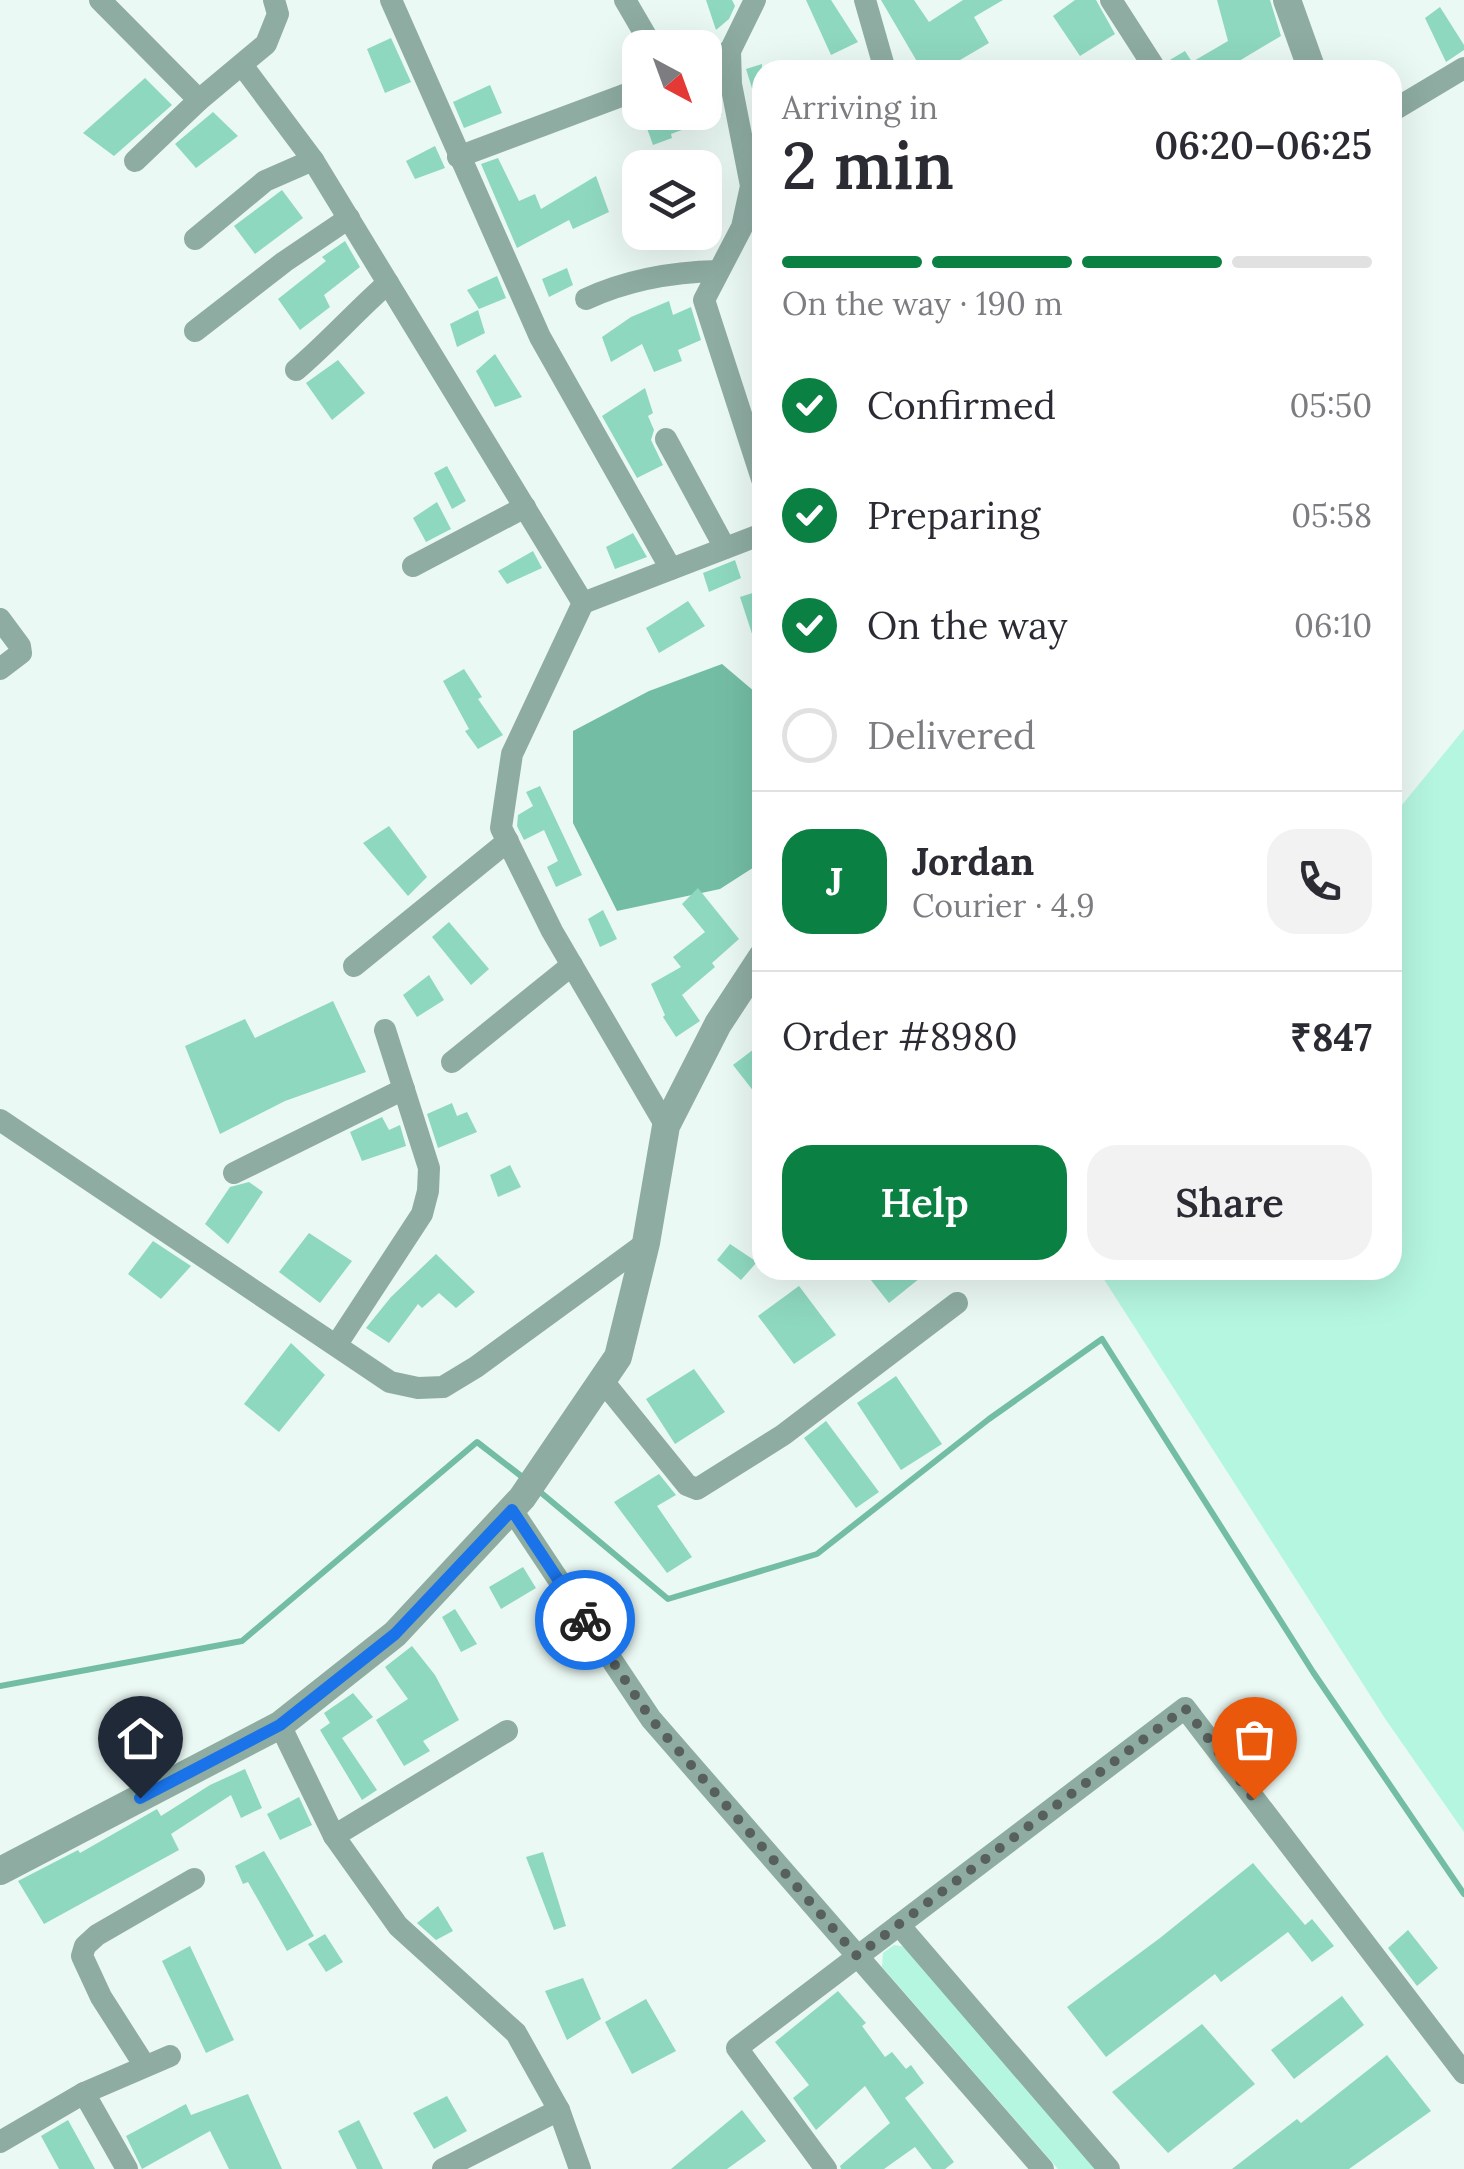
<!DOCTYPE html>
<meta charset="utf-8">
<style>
body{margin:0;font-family:Lora,serif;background:#f2f2f3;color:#2b2b33;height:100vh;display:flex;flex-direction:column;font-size:38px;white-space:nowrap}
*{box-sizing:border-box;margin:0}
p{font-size:32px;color:#7c7c81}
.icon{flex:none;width:55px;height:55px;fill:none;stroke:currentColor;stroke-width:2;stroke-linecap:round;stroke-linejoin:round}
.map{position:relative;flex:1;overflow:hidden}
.details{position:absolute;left:752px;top:60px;width:650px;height:1220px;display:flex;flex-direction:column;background:#fff;border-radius:30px;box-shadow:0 10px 40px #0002}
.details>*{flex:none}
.needle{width:65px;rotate:139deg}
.buttons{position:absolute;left:622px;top:30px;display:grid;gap:20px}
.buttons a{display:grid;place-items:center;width:100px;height:100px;border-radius:20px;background:#fff;box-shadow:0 10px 40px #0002;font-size:50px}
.pin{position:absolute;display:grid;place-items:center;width:85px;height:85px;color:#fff;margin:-102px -42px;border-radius:50% 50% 50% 0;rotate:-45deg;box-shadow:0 0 10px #0007}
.pin .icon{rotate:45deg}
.courier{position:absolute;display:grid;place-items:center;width:100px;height:100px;margin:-50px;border:8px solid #1a73e8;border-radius:50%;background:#fff;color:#222;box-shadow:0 2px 12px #0007}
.overview em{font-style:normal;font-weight:600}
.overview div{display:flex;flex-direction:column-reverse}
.overview{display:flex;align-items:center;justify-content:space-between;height:170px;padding:0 30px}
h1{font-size:65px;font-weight:600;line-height:75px}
.bar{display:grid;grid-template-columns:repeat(4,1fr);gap:15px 10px;align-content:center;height:120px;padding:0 30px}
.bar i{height:12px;border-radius:8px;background:#e1e1e2}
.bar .on{background:#0b8043}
.bar p{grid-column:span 4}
.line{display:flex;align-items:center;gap:25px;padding:0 30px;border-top:2px solid #e1e1e2}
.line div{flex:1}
.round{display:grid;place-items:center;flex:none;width:105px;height:105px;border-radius:30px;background:#f2f2f3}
ol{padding:0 30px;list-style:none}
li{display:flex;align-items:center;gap:30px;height:110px}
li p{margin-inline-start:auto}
li .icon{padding:10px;border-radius:50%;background:#0b8043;color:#fff;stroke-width:4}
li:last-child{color:#7c7c81}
li i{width:55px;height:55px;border:5px solid #e1e1e2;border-radius:50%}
.action{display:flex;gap:20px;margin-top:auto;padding:20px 30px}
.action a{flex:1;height:115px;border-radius:30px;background:#0b8043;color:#fff;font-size:40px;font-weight:600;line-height:115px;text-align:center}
.action a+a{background:#f2f2f3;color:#2b2b33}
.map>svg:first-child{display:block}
.green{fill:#b5f6e0}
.water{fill:#74bda5}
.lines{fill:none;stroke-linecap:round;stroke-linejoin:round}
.stream{stroke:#74bda5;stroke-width:6}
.building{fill:#8ed8bf}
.minor{stroke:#8eaca2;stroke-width:22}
.tertiary{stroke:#8eaca2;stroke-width:28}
.done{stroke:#58605d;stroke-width:10;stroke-dasharray:0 18}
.route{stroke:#1a73e8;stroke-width:12}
</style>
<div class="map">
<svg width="1464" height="2169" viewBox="0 0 1464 2169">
<rect width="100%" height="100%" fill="#ebf9f4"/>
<!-- green -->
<g class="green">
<path d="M 1464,729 L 1464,1832 L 1386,1720 L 1098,1270 L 1392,1270 L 1393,816 Z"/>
<path d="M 894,1945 L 907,1947 L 1101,2169 L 1058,2169 L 882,1967 L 883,1953 Z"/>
</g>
<!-- water -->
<path class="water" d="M 722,664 L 762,698 L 762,862 L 720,889 L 617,911 L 573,823 L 573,731 L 649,691 Z"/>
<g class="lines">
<!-- stream -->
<g class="stream">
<path d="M 539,1491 L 668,1599 L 817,1554 L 989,1419 L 1102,1339 L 1313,1672 L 1464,1894"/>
<path d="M 0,1686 L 242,1641 L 477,1442 L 525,1479"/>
</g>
</g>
<!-- building -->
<g class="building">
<path d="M 706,0 L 732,0 L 735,6 L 729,19 L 716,30 Z"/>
<path d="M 806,0 L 831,0 L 858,42 L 831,55 Z"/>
<path d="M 881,0 L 914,0 L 929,22 L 963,0 L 1003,0 L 974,17 L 989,43 L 943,70 L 922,70 Z"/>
<path d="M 1075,0 L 1096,0 L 1115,34 L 1080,56 L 1053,16 Z"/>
<path d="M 1217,0 L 1270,0 L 1281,36 L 1224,70 L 1171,70 L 1168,61 L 1185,51 L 1192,62 L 1228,41 Z"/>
<path d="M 1440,7 L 1464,45 L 1464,50 L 1446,62 L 1425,18 Z"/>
<path d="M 391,38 L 411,82 L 385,93 L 367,49 Z"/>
<path d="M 762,64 L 762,114 L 760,114 L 746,69 Z"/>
<path d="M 145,78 L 172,105 L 114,156 L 83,133 Z"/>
<path d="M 490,85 L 502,113 L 464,128 L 453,102 Z"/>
<path d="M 213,112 L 238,136 L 196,168 L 175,144 Z"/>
<path d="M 653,112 L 721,112 L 722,115 L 671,134 L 672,138 L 653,145 L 643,117 Z"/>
<path d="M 435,146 L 445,168 L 415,179 L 406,161 Z"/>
<path d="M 498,158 L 519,201 L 535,194 L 541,209 L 596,176 L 609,212 L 573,229 L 569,220 L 517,248 L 481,164 Z"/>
<path d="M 282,190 L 303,218 L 255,254 L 234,226 Z"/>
<path d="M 345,241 L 360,267 L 324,295 L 330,307 L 300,330 L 278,299 L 326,261 L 322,257 Z"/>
<path d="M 567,268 L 573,285 L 549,297 L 542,279 Z"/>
<path d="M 497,276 L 506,298 L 479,309 L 467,290 Z"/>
<path d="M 669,301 L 673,315 L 691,307 L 701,340 L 678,350 L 682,361 L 654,372 L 642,344 L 611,362 L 602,337 L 631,317 Z"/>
<path d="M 478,310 L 485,333 L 457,347 L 450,324 Z"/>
<path d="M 495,354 L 522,397 L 495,407 L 476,371 Z"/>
<path d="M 338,360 L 365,393 L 332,420 L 306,383 Z"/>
<path d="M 645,388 L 653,413 L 648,416 L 654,430 L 651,440 L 663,465 L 637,478 L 602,416 Z"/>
<path d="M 447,466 L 466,501 L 452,509 L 434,473 Z"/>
<path d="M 437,502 L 451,529 L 426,542 L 413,518 Z"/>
<path d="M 633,533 L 647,557 L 615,569 L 606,547 Z"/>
<path d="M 533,551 L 542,568 L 507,584 L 498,571 Z"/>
<path d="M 735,560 L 741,578 L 709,592 L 703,573 Z"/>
<path d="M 762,590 L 762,655 L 759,655 L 740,597 Z"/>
<path d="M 688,601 L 705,626 L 659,653 L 646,628 Z"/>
<path d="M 464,669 L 482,697 L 478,699 L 503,735 L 478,749 L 465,731 L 469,729 L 443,681 Z"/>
<path d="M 540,786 L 582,875 L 556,887 L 547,867 L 558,861 L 544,830 L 524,840 L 517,826 L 518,815 L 533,806 L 526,792 Z"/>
<path d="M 389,826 L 427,877 L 408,896 L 363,843 Z"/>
<path d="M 698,888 L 739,939 L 712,963 L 715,967 L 682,995 L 700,1021 L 676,1037 L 663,1017 L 665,1015 L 651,984 L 681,967 L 673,957 L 705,932 L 682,904 Z"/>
<path d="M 603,910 L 617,939 L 600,947 L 588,919 Z"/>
<path d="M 449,922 L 489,969 L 471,985 L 432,937 Z"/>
<path d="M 429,975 L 444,1000 L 417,1017 L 403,995 Z"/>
<path d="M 333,1001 L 366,1072 L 285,1101 L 220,1134 L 185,1046 L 245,1019 L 255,1038 Z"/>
<path d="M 754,1049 L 762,1060 L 762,1102 L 733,1065 Z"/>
<path d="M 452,1103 L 457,1116 L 467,1112 L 477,1132 L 438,1148 L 427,1114 Z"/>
<path d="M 382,1117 L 389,1130 L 400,1125 L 406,1146 L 362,1161 L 350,1132 Z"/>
<path d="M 510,1165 L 521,1187 L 498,1197 L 490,1175 Z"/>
<path d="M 249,1182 L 263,1192 L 228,1244 L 205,1224 L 230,1187 Z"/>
<path d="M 309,1233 L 352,1261 L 320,1303 L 279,1272 Z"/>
<path d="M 153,1241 L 191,1266 L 161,1299 L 128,1274 Z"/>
<path d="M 730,1244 L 757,1262 L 741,1280 L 717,1260 Z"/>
<path d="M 436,1254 L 475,1292 L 456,1308 L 439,1293 L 422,1308 L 418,1304 L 389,1343 L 366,1328 L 391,1297 Z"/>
<path d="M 863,1270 L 930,1270 L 889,1303 Z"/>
<path d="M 799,1286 L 836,1335 L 794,1364 L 758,1316 Z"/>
<path d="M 291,1343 L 325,1375 L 279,1432 L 244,1404 Z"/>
<path d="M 694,1369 L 725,1412 L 675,1444 L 646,1399 Z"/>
<path d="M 896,1376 L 942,1444 L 901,1470 L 857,1403 Z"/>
<path d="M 826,1421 L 879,1492 L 856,1508 L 804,1438 Z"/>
<path d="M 659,1474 L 676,1495 L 657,1506 L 692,1557 L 667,1573 L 614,1502 Z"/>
<path d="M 523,1567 L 536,1588 L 501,1609 L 489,1587 Z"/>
<path d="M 455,1609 L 477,1644 L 461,1652 L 442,1617 Z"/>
<path d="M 412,1646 L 435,1675 L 459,1720 L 423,1741 L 430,1751 L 404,1766 L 376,1720 L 408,1699 L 385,1667 Z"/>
<path d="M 353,1693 L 373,1717 L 342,1738 L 377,1790 L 362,1800 L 320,1730 L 330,1723 L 324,1713 Z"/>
<path d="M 245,1769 L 262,1808 L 241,1818 L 231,1795 L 171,1834 L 179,1850 L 44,1924 L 18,1881 L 78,1850 L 80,1853 L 157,1809 L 161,1816 L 210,1785 Z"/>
<path d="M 299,1797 L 312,1825 L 280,1840 L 267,1814 Z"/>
<path d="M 264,1851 L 314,1936 L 287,1951 L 248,1882 L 243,1884 L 235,1866 Z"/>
<path d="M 543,1852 L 566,1926 L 554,1930 L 526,1857 Z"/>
<path d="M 1253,1863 L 1305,1925 L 1312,1919 L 1334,1946 L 1312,1962 L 1288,1932 L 1221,1982 L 1215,1974 L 1106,2057 L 1067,2007 L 1160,1938 Z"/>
<path d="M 438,1906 L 453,1931 L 436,1940 L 417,1923 Z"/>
<path d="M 1408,1930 L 1438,1968 L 1417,1986 L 1388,1948 Z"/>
<path d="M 325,1934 L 343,1962 L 326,1972 L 308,1944 Z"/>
<path d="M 190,1946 L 234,2040 L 206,2053 L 162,1961 Z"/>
<path d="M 583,1978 L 601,2019 L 567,2040 L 545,1991 Z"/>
<path d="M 838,1991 L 866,2023 L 862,2026 L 885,2057 L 892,2052 L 906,2069 L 911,2065 L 924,2083 L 905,2098 L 954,2162 L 945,2169 L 932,2169 L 915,2147 L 884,2169 L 841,2169 L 840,2166 L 890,2123 L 865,2086 L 816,2130 L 793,2098 L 809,2085 L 775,2042 Z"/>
<path d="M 1342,1996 L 1364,2025 L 1294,2079 L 1271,2050 Z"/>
<path d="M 646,1999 L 676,2051 L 632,2074 L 605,2022 Z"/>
<path d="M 1202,2024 L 1255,2084 L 1168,2153 L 1112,2092 Z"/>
<path d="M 1387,2055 L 1431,2111 L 1349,2169 L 1232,2169 L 1297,2119 L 1301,2123 Z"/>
<path d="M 248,2094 L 282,2169 L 229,2169 L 210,2131 L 142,2169 L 126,2136 L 186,2104 L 191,2115 Z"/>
<path d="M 447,2096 L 467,2131 L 434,2149 L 413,2113 Z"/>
<path d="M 742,2110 L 766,2141 L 727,2169 L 671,2169 Z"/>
<path d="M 68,2120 L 95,2169 L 59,2169 L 41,2136 Z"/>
<path d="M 359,2120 L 383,2169 L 357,2169 L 338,2131 Z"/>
</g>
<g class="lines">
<!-- minor -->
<g class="minor">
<path d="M 100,0 L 199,100"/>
<path d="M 391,0 L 540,337 L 671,569"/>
<path d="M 625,0 L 653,48"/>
<path d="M 755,0 L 730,51 L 731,84 L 751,186 L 742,227 L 704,300 L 762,479"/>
<path d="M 865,0 L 885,70"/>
<path d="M 1111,0 L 1156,70"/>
<path d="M 705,62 L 730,51"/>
<path d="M 242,65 L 313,160 L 583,603 L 762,534"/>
<path d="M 1392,111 L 1464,68"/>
<path d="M 458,157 L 640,89"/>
<path d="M 135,161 L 199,100 L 266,44 L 278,14 L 274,0"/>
<path d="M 195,239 L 265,181 L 313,160"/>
<path d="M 586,299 C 629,279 672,272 718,271"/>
<path d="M 195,331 L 284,262 L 349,218"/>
<path d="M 296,370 C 329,342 356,311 388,283"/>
<path d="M 666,439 L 725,548"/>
<path d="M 413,566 L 525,507"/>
<path d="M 583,603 L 512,754 L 501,828 L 552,931 L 666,1126"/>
<path d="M 0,619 L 20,646 L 21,653 L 0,669"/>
<path d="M 354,966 L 508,841"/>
<path d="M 452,1062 L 572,965"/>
<path d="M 0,1120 L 390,1382 L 418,1388 L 443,1387 L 476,1367 L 646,1243"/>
<path d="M 234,1173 L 404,1089"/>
<path d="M 337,1344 L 422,1214 L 428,1191 L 429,1168 L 385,1030"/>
<path d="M 602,1380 L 687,1485 L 697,1489 L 783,1435 L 957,1303"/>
<path d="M 512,1510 L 651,1719 L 1043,2169"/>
<path d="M 280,1725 L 334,1836 L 398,1926 L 516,2033 L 559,2110 L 580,2169"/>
<path d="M 334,1836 L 507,1731"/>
<path d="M 899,1925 L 1109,2169"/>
<path d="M 145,2066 L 101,1997 L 82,1956 L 85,1946 L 97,1935 L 194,1879"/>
<path d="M 84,2093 L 127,2169"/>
<path d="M 0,2142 L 84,2093 L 170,2056"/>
<path d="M 443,2169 L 559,2110"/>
<path d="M 826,2169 L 737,2048 L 1185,1708 L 1464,2073"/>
</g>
<!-- tertiary -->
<g class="tertiary">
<path d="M 1287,0 L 1312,70"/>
<path d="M 0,1871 L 280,1725 L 395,1634 L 522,1498 L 618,1357 L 646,1243 L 666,1126 L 718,1024 L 762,957"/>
</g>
</g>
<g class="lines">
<!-- done -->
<path class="done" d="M 585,1620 L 651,1719 L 857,1956 L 1185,1708 L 1254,1799"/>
<!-- route -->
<path class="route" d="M 140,1798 L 280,1725 L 395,1634 L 512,1510 L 585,1620"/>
</g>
</svg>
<div class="buttons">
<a><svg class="needle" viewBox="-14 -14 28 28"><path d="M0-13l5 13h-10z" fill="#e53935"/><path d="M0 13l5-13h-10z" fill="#7c7c81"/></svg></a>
<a><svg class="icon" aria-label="layers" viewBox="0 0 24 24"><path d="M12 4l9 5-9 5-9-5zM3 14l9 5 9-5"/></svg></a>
</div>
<div class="pin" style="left:1254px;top:1799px;background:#ea580c"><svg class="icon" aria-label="bag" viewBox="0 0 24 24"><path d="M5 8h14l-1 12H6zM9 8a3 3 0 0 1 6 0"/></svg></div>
<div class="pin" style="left:140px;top:1798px;background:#1f2937"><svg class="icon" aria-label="home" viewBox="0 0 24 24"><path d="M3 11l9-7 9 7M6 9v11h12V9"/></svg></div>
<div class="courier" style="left:585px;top:1620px"><svg class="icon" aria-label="bike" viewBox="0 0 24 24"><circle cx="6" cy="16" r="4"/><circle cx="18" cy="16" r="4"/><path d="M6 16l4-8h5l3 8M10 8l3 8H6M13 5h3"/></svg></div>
<section class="details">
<div class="overview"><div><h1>2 min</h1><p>Arriving in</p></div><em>06:20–06:25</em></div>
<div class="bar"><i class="on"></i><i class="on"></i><i class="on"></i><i></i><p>On the way · 190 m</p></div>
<ol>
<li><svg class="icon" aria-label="check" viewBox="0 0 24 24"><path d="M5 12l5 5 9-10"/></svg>Confirmed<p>05:50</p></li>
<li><svg class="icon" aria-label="check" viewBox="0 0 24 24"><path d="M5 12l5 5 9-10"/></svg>Preparing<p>05:58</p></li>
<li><svg class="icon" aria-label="check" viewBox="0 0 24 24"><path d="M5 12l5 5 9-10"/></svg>On the way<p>06:10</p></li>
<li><i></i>Delivered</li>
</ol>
<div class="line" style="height:180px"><b class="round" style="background:#0b8043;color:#fff">J</b><div><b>Jordan</b><p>Courier · 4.9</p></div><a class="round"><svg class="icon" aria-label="phone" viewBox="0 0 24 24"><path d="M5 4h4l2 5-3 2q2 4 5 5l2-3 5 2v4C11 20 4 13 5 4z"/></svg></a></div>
<div class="line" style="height:130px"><div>Order #8980</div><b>₹847</b></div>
<div class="action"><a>Help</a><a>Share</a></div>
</section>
</div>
